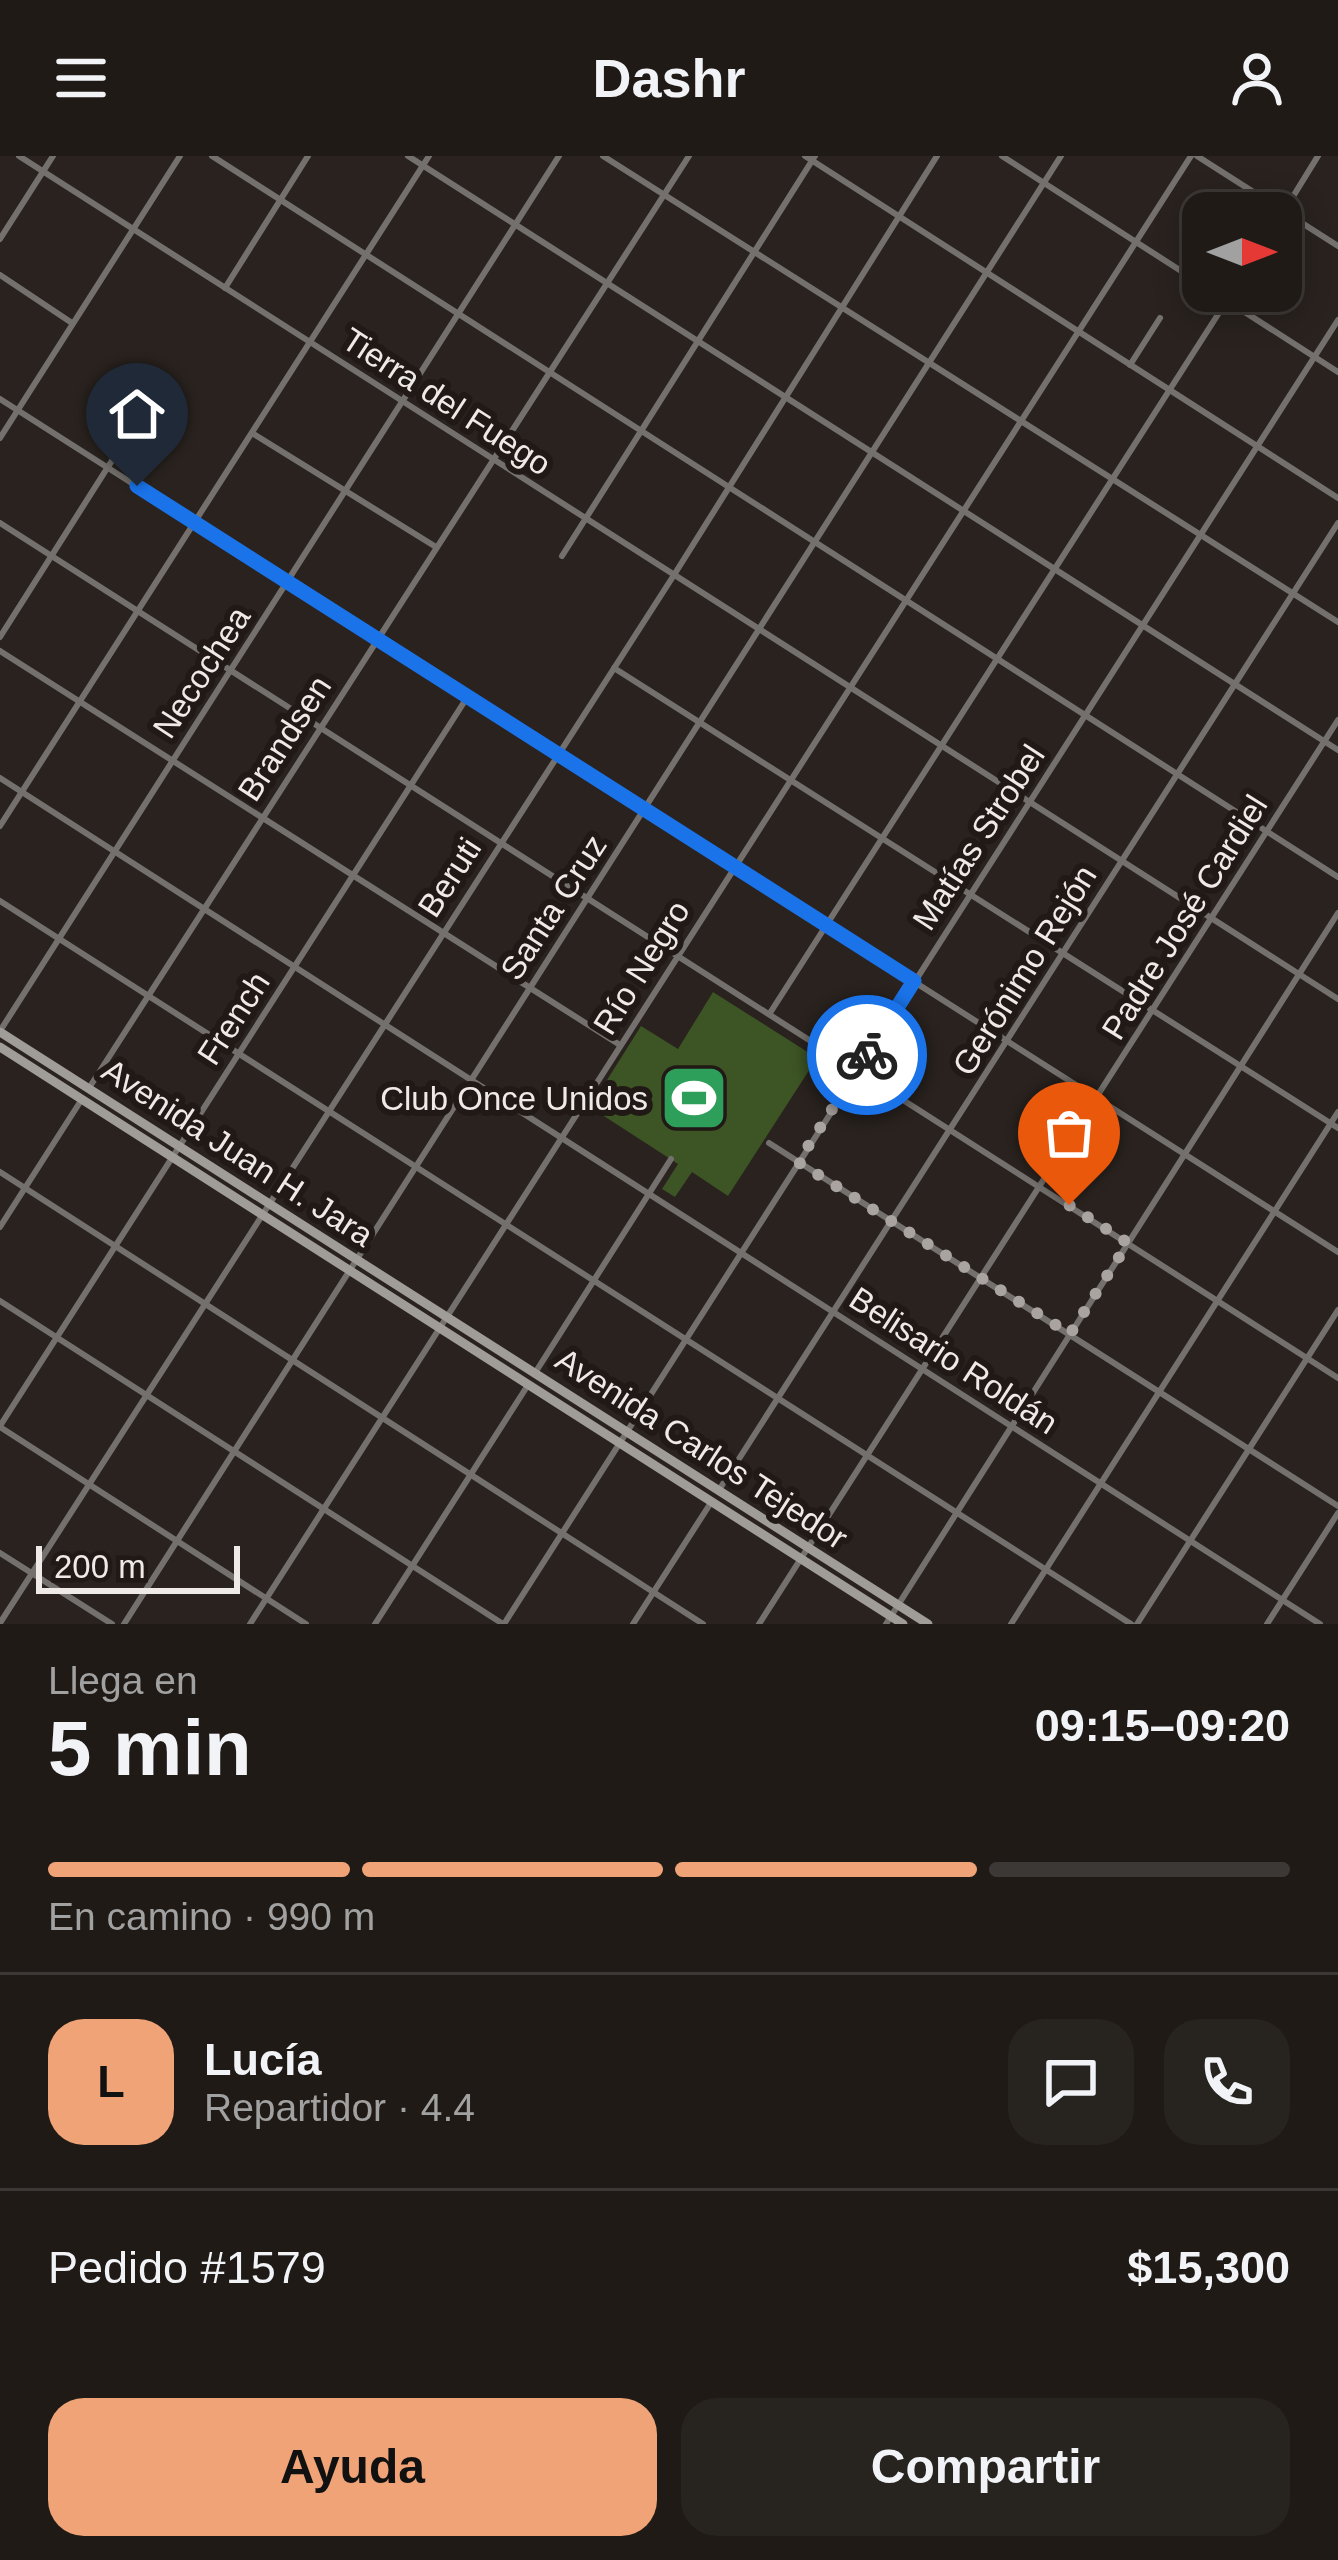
<!DOCTYPE html>
<html lang="es">
<meta charset="utf-8">
<style>
body{margin:0;font-family:Arial,sans-serif;background:#27231f;color:#f1f3f6;height:100vh;display:flex;flex-direction:column;font-size:45px;white-space:nowrap}
*{box-sizing:border-box;margin:0}
p{font-size:39px;color:#a1a1a1}
.icon{flex:none;width:66px;height:66px;fill:none;stroke:currentColor;stroke-width:2;stroke-linecap:round;stroke-linejoin:round}
.map{position:relative;height:1468px;overflow:hidden}
.side{display:flex;flex-direction:column;background:#1f1a16;flex:1}
.side>*{flex:none}
.needle{width:78px;rotate:90deg}
.buttons{position:absolute;left:1182px;top:36px;display:grid;gap:24px}
.buttons a{display:grid;place-items:center;width:120px;height:120px;border-radius:24px;background:#1f1a16;box-shadow:0 6px 30px #0003,0 0 0 3px #3c3835;font-size:60px}
.scale{position:absolute;left:36px;bottom:30px;width:204px;box-sizing:border-box;padding-left:12px;border:6px solid #efeae7;border-top:0;font-size:33px;line-height:42px;white-space:nowrap;color:#efeae7;-webkit-text-stroke:9px #201915;paint-order:stroke}
.pin{position:absolute;display:grid;place-items:center;width:102px;height:102px;color:#fff;margin:-123px -51px;border-radius:50% 50% 50% 0;rotate:-45deg;box-shadow:0 0 12px #0007}
.pin .icon{rotate:45deg}
.courier{position:absolute;display:grid;place-items:center;width:120px;height:120px;margin:-60px;border:9px solid #1a73e8;border-radius:50%;background:#fff;color:#222;box-shadow:0 3px 15px #0007}
.overview em{font-style:normal;font-weight:600}
.overview div{display:flex;flex-direction:column-reverse}
.overview{display:flex;align-items:center;justify-content:space-between;height:204px;padding:0 48px}
h1{font-size:78px;font-weight:600;line-height:90px}
.bar{display:grid;grid-template-columns:repeat(4,1fr);gap:18px 12px;align-content:center;height:144px;padding:0 48px}
.bar i{height:15px;border-radius:9px;background:#3c3835}
.bar .current{background:#efa377}
.bar p{grid-column:span 4}
.line{display:flex;align-items:center;gap:30px;padding:0 48px;border-top:3px solid #3c3835}
.line div{flex:1}
.round{display:grid;place-items:center;flex:none;width:126px;height:126px;border-radius:36px;background:#27231f}
.primary-button{display:flex;gap:24px;margin-top:auto;padding:24px 48px}
.primary-button a{flex:1;height:138px;border-radius:36px;background:#efa377;color:#111;font-size:48px;font-weight:600;line-height:138px;text-align:center}
.primary-button a+a{background:#27231f;color:#f1f3f6}
header{display:flex;justify-content:space-between;align-items:center;height:156px;padding:0 48px;background:#1f1a16;font-size:54px;font-weight:600}
.map>svg:first-child{display:block}
.green{fill:#3d5425}
.lines{fill:none;stroke-linecap:round;stroke-linejoin:round}
.street{stroke:#73706d;stroke-width:6}
.secondary{stroke:#a09c97;stroke-width:9}
.done{stroke:#aaa4a1;stroke-width:12;stroke-dasharray:0 21.6}
.route{stroke:#1a73e8;stroke-width:15}
.labels{text-anchor:middle;stroke-width:12;stroke-linejoin:round;paint-order:stroke}
.street-label{font-size:33px;fill:#efeae7;stroke:#201915}
.poi-label{font-size:33px;fill:#efeae7;stroke:#201915;text-anchor:end}
</style>
<header><svg class="icon" aria-label="menu" viewBox="0 0 24 24"><path d="M4 6h16M4 12h16M4 18h16"/></svg>Dashr<svg class="icon" aria-label="person" viewBox="0 0 24 24"><circle cx="12" cy="8" r="4"/><path d="M4 21q1-7 8-7t8 7"/></svg></header>
<div class="map">
<svg width="1338" height="1468" viewBox="0 0 1338 1468">
<rect width="100%" height="100%" fill="#29221e"/>
<!-- green -->
<path class="green" d="M 713,836 L 817,902 L 728,1040 L 692,1016 L 675,1041 L 662,1033 L 678,1008 L 590,951 L 641,870 L 678,893 Z"/>
<g class="lines">
<!-- street -->
<g class="street">
<path d="M 19,0 L 1338,843"/>
<path d="M 212,0 L 1338,721"/>
<path d="M 408,0 L 1338,594"/>
<path d="M 603,0 L 1338,466"/>
<path d="M 805,0 L 1338,342"/>
<path d="M 1002,0 L 1203,129"/>
<path d="M 1197,0 L 1338,90"/>
<path d="M 1281,60 L 1318,0"/>
<path d="M 0,83 L 53,0"/>
<path d="M 0,119 L 72,167"/>
<path d="M 225,132 L 308,0"/>
<path d="M 1212,135 L 1338,216"/>
<path d="M 1130,209 L 1160,162"/>
<path d="M 0,243 L 1338,1096"/>
<path d="M 252,277 L 436,391"/>
<path d="M 0,282 L 180,0"/>
<path d="M 0,367 L 1338,1222"/>
<path d="M 562,400 L 815,0"/>
<path d="M 0,481 L 153,240"/>
<path d="M 0,495 L 620,889"/>
<path d="M 614,512 L 1338,972"/>
<path d="M 0,622 L 1320,1468"/>
<path d="M 0,670 L 429,0"/>
<path d="M 0,745 L 1131,1468"/>
<path d="M 770,857 L 1233,135"/>
<path d="M 0,875 L 559,0"/>
<path d="M 89,932 L 689,0"/>
<path d="M 769,987 L 1338,1350"/>
<path d="M 0,1016 L 703,1468"/>
<path d="M 0,1071 L 82,943"/>
<path d="M 0,1145 L 503,1468"/>
<path d="M 535,1217 L 671,1003"/>
<path d="M 0,1270 L 468,540"/>
<path d="M 0,1271 L 306,1468"/>
<path d="M 719,1334 L 1338,367"/>
<path d="M 0,1397 L 112,1468"/>
<path d="M 0,1467 L 674,419 L 937,0"/>
<path d="M 124,1468 L 1061,0"/>
<path d="M 250,1468 L 1191,0"/>
<path d="M 375,1468 L 528,1229"/>
<path d="M 504,1468 L 1338,164"/>
<path d="M 633,1468 L 712,1345"/>
<path d="M 759,1468 L 1338,564"/>
<path d="M 886,1468 L 1338,757"/>
<path d="M 1011,1468 L 1338,956"/>
<path d="M 1137,1468 L 1338,1154"/>
<path d="M 1267,1468 L 1338,1357"/>
</g>
<!-- secondary -->
<g class="secondary">
<path d="M 0,876 L 928,1468"/>
<path d="M 0,891 L 903,1468"/>
</g>
</g>
<g class="lines">
<!-- done -->
<path class="done" d="M 867,899 L 798,1006 L 1070,1178 L 1128,1087 L 1069,1049"/>
<!-- route -->
<path class="route" d="M 137,330 L 914,825 L 867,899"/>
</g>
<!-- icons -->
<defs>
<g id="stadium-square" transform="scale(3.45)"><rect x="-9" y="-9" width="18" height="18" rx="4" fill="#2e9e5b" stroke="#201915"/><path d="M0-5a6.5 5 0 1 0 0 10a6.5 5 0 1 0 0-10ZM-3.5-1.8h7v3.6h-7Z" fill="#fff"/></g>
</defs>
<g fill-rule="evenodd">
<use href="#stadium-square" x="694" y="942"/>
</g>
<g class="labels">
<!-- street labels -->
<g class="street-label">
<text transform="translate(447 245) rotate(33)" y="12">Tierra del Fuego</text>
<text transform="translate(201 516) rotate(-57)" y="12">Necochea</text>
<text transform="translate(284 582) rotate(-57)" y="12">Brandsen</text>
<text transform="translate(978 681) rotate(-57)" y="12">Matías Strobel</text>
<text transform="translate(449 721) rotate(-57)" y="12">Beruti</text>
<text transform="translate(553 751) rotate(-57)" y="12">Santa Cruz</text>
<text transform="translate(1184 761) rotate(-58)" y="12">Padre José Cardiel</text>
<text transform="translate(641 811) rotate(-58)" y="12">Río Negro</text>
<text transform="translate(1024 814) rotate(-58)" y="12">Gerónimo Rejón</text>
<text transform="translate(233 862) rotate(-57)" y="12">French</text>
<text transform="translate(238 996) rotate(33)" y="12">Avenida Juan H. Jara</text>
<text transform="translate(954 1204) rotate(33)" y="12">Belisario Roldán</text>
<text transform="translate(702 1292) rotate(33)" y="12">Avenida Carlos Tejedor</text>
</g>
<!-- poi labels -->
<g class="poi-label">
<text x="648" y="954">Club Once Unidos</text>
</g>
</g>
</svg>
<div class="buttons">
<a><svg class="needle" viewBox="-14 -14 28 28"><path d="M0-13l5 13h-10z" fill="#e53935"/><path d="M0 13l5-13h-10z" fill="#a1a1a1"/></svg></a>
</div>
<div class="scale">200 m</div>
<div class="pin" style="left:1069px;top:1049px;background:#ea580c"><svg class="icon" aria-label="bag" viewBox="0 0 24 24"><path d="M5 8h14l-1 12H6zM9 8a3 3 0 0 1 6 0"/></svg></div>
<div class="pin" style="left:137px;top:330px;background:#1f2937"><svg class="icon" aria-label="home" viewBox="0 0 24 24"><path d="M3 11l9-7 9 7M6 9v11h12V9"/></svg></div>
<div class="courier" style="left:867px;top:899px"><svg class="icon" aria-label="bike" viewBox="0 0 24 24"><circle cx="6" cy="16" r="4"/><circle cx="18" cy="16" r="4"/><path d="M6 16l4-8h5l3 8M10 8l3 8H6M13 5h3"/></svg></div>
</div>
<section class="side">
<div class="overview"><div><h1>5 min</h1><p>Llega en</p></div><em>09:15–09:20</em></div>
<div class="bar"><i class="current"></i><i class="current"></i><i class="current"></i><i></i><p>En camino · 990 m</p></div>
<div class="line" style="height:216px"><b class="round" style="background:#efa377;color:#111">L</b><div><b>Lucía</b><p>Repartidor · 4.4</p></div><a class="round"><svg class="icon" aria-label="chat" viewBox="0 0 24 24"><path d="M4 5h16v11H9l-5 4z"/></svg></a><a class="round"><svg class="icon" aria-label="phone" viewBox="0 0 24 24"><path d="M5 4h4l2 5-3 2q2 4 5 5l2-3 5 2v4C11 20 4 13 5 4z"/></svg></a></div>
<div class="line" style="height:156px"><div>Pedido #1579</div><b>$15,300</b></div>
<div class="primary-button"><a>Ayuda</a><a>Compartir</a></div>
</section>
